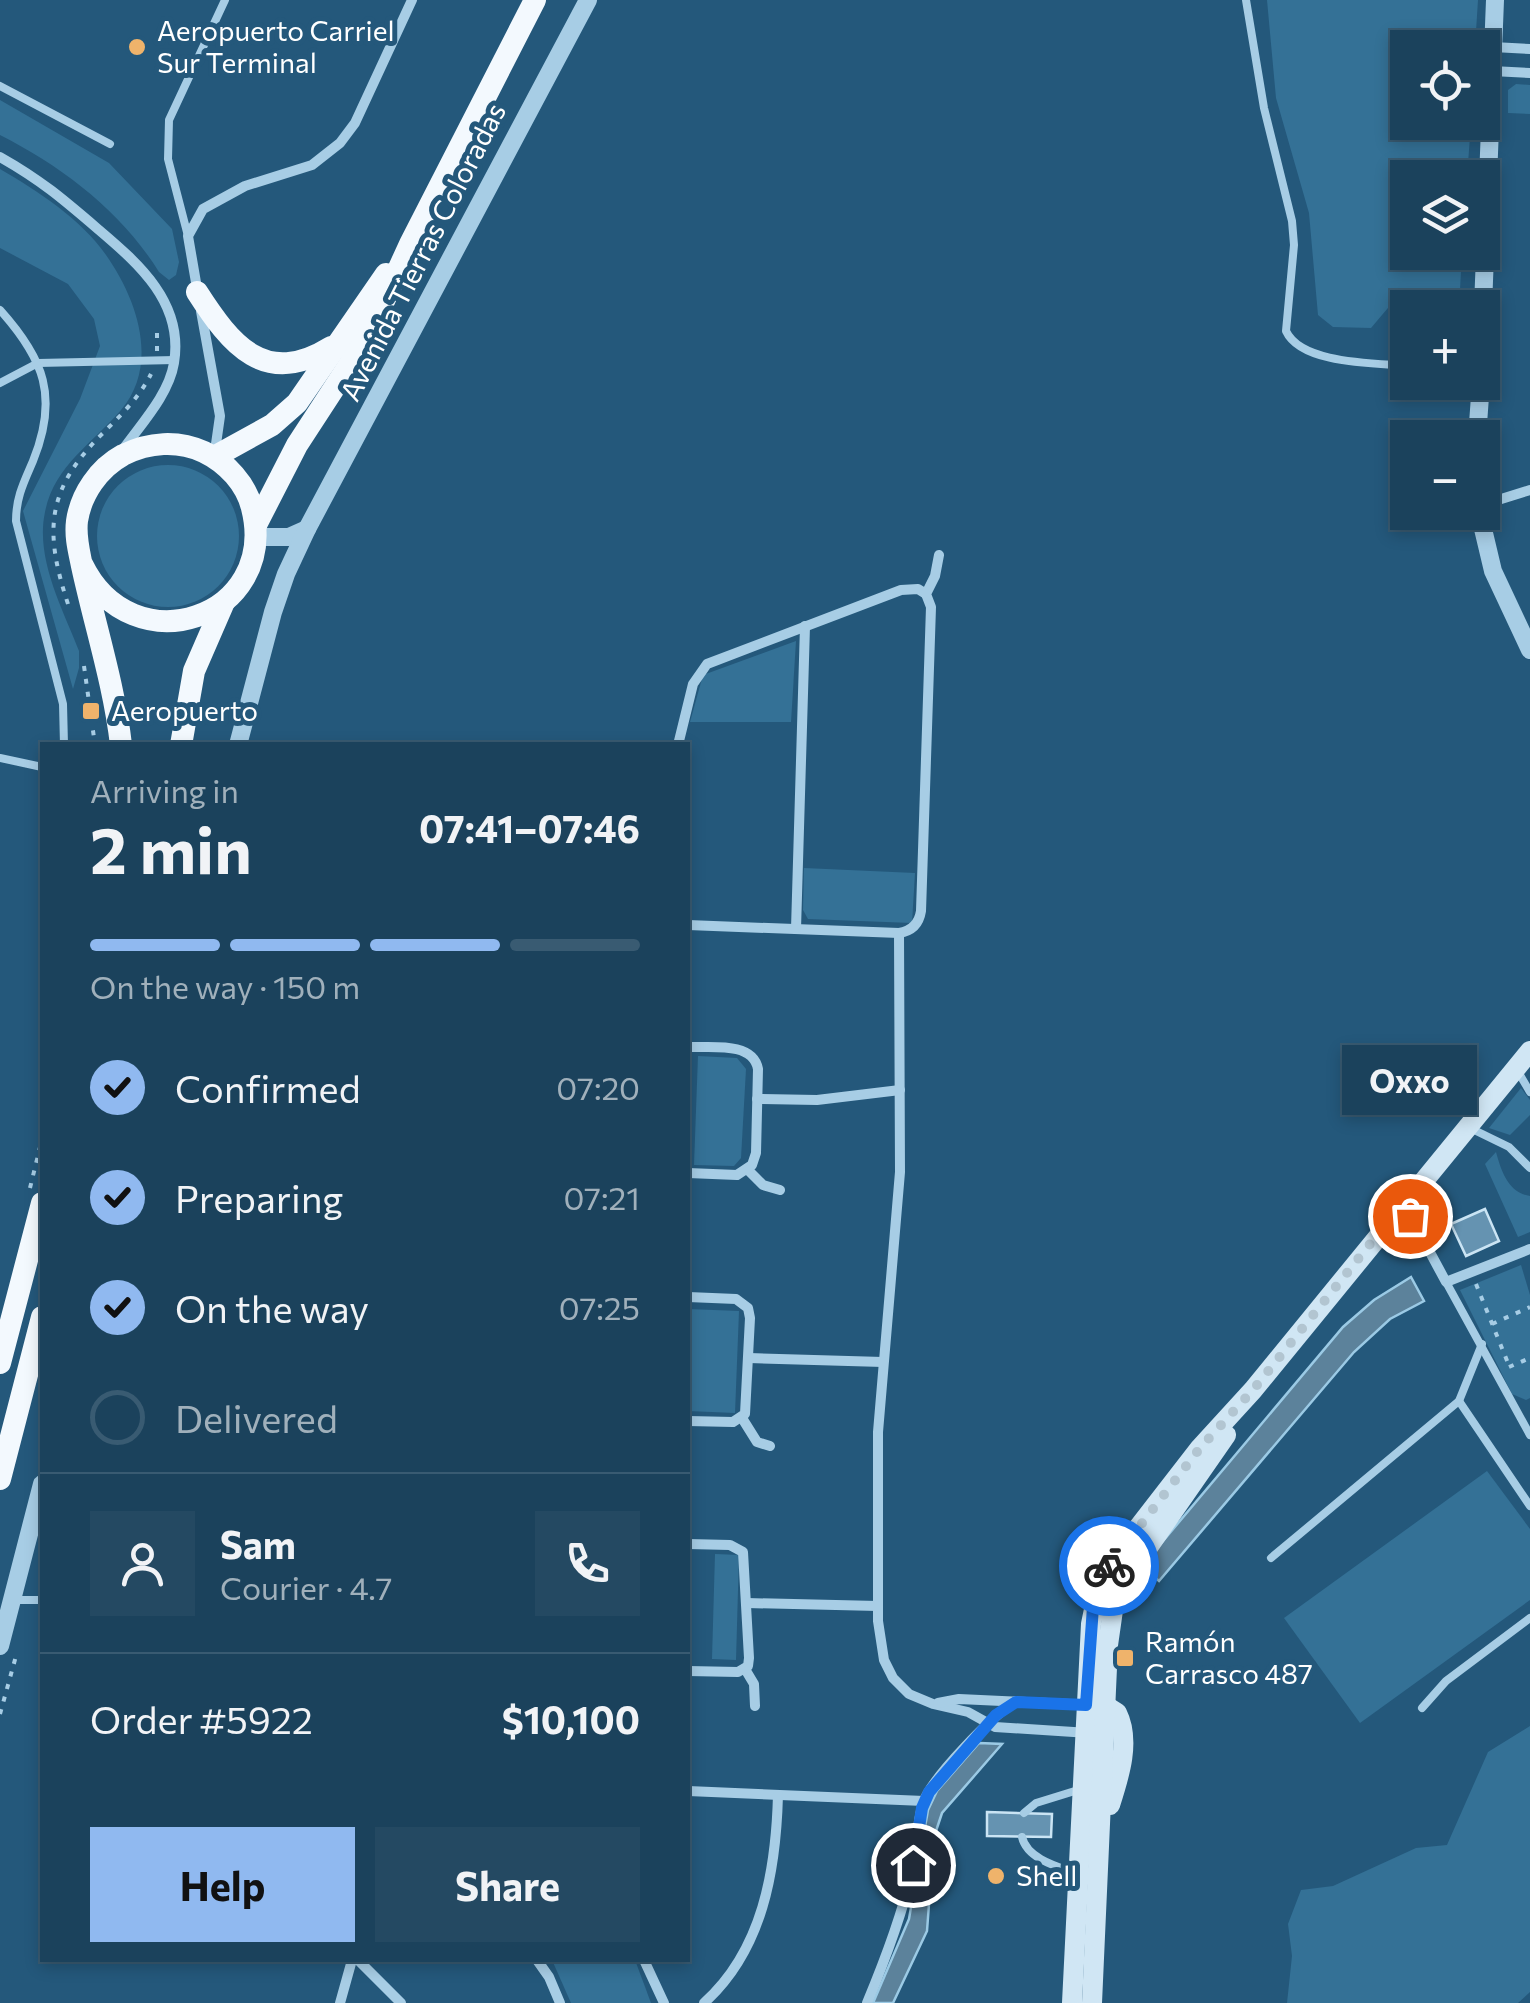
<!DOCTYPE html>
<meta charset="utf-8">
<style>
body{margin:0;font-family:Commissioner,sans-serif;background:#244962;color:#f1f3f6;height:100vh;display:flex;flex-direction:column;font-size:38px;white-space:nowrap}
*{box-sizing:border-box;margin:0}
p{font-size:32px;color:#a0b0bb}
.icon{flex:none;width:55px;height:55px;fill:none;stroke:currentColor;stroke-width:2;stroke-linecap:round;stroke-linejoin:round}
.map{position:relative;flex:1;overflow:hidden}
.drawer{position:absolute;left:40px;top:742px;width:650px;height:1220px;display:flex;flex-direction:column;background:#1b425c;border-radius:0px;box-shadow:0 5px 15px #0003,0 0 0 2px #395b72}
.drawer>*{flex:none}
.tools{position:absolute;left:1390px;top:30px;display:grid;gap:20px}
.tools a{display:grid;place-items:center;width:110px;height:110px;border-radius:0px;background:#1b425c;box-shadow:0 5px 15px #0003,0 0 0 2px #395b72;font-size:50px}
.pin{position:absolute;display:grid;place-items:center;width:85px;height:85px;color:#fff;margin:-42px;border:5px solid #fff;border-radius:50%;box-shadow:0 2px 10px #0007}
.courier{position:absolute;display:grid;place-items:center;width:100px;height:100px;margin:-50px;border:8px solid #1a73e8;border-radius:50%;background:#fff;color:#222;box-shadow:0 2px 12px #0007}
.bubble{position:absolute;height:70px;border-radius:0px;background:#1b425c;box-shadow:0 5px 15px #0003,0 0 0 2px #395b72;font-size:32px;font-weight:700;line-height:70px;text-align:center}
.headline em{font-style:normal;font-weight:700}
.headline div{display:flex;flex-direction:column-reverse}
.headline{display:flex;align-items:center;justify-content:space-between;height:170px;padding:0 50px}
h1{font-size:65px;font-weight:700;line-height:75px}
.bar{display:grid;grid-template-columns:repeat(4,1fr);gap:15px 10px;align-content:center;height:120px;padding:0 50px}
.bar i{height:12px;border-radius:8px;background:#395b72}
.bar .active{background:#90b9f0}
.bar p{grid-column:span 4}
.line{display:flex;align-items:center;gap:25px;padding:0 50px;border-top:2px solid #395b72}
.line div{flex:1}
.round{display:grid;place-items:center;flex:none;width:105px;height:105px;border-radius:0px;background:#244962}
ol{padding:0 50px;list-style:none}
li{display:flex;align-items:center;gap:30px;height:110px}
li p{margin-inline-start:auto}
li .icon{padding:10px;border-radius:50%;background:#90b9f0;color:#111;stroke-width:4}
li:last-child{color:#a0b0bb}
li i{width:55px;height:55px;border:5px solid #395b72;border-radius:50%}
.button{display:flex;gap:20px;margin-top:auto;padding:20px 50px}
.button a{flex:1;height:115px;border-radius:0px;background:#90b9f0;color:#111;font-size:40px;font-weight:700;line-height:115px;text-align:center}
.button a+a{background:#244962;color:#f1f3f6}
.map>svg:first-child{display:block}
.green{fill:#347196}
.water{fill:#5c829b;stroke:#9bcae5;stroke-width:2.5}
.building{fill:#6593b1;stroke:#cae4f4;stroke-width:2.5}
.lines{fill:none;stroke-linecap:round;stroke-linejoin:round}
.path{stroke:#a7cde5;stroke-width:4;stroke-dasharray:5 8;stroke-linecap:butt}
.service{stroke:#a7cde5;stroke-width:8}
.minor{stroke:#a7cde5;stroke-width:10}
.tertiary{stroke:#a7cde5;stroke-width:18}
.secondary{stroke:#d0e6f4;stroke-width:20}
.trunk{stroke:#f3f9fe;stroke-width:22}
.done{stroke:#b2c5d1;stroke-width:10;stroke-dasharray:0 18}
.route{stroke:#1a73e8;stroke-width:12}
.poi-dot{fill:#efb36b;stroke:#24587b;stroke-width:4}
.labels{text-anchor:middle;stroke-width:10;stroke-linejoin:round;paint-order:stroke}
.poi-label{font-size:28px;fill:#fff;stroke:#24587b;text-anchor:start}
.street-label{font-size:28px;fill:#fff;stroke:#24587b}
</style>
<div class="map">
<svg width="1530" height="2003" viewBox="0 0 1530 2003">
<rect width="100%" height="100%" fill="#24587b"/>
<!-- green -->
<g class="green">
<path d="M 1267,0 L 1478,0 L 1475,47 L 1408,48 L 1408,122 L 1471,123 L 1467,177 L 1408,178 L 1408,252 L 1462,253 L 1460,290 L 1404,289 L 1371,328 L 1333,327 L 1318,315 L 1309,213 L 1276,98 Z"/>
<path d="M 1516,84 L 1530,85 L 1530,114 L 1508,113 L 1508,90 Z"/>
<path d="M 0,100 L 109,163 L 172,229 L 179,262 L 176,275 L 169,280 L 159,272 C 121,211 63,167 0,135 Z"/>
<path d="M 0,169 C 38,191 81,219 106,255 C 137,299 160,364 121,410 C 92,444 54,466 45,512 C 35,559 63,609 79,651 L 79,668 L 73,689 L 23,511 L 80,399 L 100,346 L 94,319 L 68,284 L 0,248 Z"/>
<circle cx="168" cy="536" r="71"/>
<path d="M 796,641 L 791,722 L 690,722 L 703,675 Z"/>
<path d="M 804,868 L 915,873 L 912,923 L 808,919 L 803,910 Z"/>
<path d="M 698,1056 L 737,1058 L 746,1069 L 741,1158 L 734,1166 L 694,1165 Z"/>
<path d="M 1521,1088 L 1530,1100 L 1530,1115 L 1510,1135 L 1489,1128 Z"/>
<path d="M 1496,1152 C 1501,1170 1508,1193 1530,1196 L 1530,1232 L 1518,1237 L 1485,1164 Z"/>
<path d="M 1521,1265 L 1530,1295 L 1530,1398 L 1526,1400 L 1512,1394 L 1460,1290 Z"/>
<path d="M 688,1309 L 739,1311 L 735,1413 L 688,1411 Z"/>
<path d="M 1487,1471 L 1530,1529 L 1530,1600 L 1360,1723 L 1284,1618 Z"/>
<path d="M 715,1554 L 739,1555 L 736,1660 L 712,1659 Z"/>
<path d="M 1530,1726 L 1530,1992 L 1518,2003 L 1287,2003 L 1292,1956 L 1288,1924 L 1301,1890 L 1333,1886 L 1416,1848 L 1447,1845 L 1488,1752 Z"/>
<path d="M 552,1960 L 635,1960 L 651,2003 L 571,2003 Z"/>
</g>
<!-- water -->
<g class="water">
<path d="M 1411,1277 L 1424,1301 L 1390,1319 L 1354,1352 L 1159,1581 L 1142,1566 L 1343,1327 L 1374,1300 Z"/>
<path d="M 979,1743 L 1002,1744 L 942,1813 L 934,1837 L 927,1931 L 893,2003 L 873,2003 L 909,1919 L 928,1810 L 937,1791 Z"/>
</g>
<!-- building -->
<g class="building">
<path d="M 1485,1209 L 1499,1241 L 1466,1256 L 1451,1224 Z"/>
<path d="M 987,1812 L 1052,1814 L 1051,1837 L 987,1836 Z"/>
</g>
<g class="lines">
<!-- path -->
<g class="path">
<path d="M 157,351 L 157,326"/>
<path d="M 68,604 C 44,531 46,490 102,434 C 120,416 139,398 151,374"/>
<path d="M 84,666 L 95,745"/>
<path d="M 30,1188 L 42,1139"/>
<path d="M 1476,1284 L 1510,1368"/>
<path d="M 1492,1324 L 1530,1307"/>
<path d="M 1509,1367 L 1530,1358"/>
<path d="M 0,1714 L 16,1656"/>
</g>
<!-- service -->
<g class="service">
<path d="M 1246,0 L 1264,108 L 1292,221 L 1294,245 L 1286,331 C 1301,364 1374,363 1408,366"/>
<path d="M 0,86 L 110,144"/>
<path d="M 188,236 L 168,159 L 169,120 L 225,0"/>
<path d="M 0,310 C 44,359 59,397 33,461 C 24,482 16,497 16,521 L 63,704 L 64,745"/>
<path d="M 0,383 L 38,363 L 175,360"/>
<path d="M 0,758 L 42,767"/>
<path d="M 1517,1070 L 1530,1092"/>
<path d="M 1470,1128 L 1509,1147 L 1530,1168"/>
<path d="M 1446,1282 L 1530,1435"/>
<path d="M 1459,1401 L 1530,1506"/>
<path d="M 1271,1558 L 1459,1401 L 1482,1344"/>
<path d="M 12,1600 L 42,1600"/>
<path d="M 1422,1708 L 1446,1681 L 1530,1618"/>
<path d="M 1024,1813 L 1036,1803 L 1078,1790"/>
<path d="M 1022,1837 C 1027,1859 1058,1867 1078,1874"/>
</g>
<!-- minor -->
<g class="minor">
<path d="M 1493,47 L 1530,49"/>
<path d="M 1492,71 L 1530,73"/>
<path d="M 0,157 C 41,180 64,200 99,230 C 139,264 184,303 174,363 C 169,394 142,423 124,448"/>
<path d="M 198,294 L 188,236 L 203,209 L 245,186 L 312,165 L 340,143 L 355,123 L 412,0"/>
<path d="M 201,311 L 220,416 L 215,451"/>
<path d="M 1482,505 L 1530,490"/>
<path d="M 678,745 L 693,684 L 707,664 L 901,590 L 918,589 L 926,594"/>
<path d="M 688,925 L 899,933 C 912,931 919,924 921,911 L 931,607 L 926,594 L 935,576 L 939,555"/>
<path d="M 796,929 L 805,626"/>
<path d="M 899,933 L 900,1172 L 878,1432 L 878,1621 L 884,1660 L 893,1678 L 909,1694 L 933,1704 L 968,1712 L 995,1727 L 1089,1733"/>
<path d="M 688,1047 C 710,1048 753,1041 758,1069 L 756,1153 L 752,1165 L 737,1175 L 688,1173"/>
<path d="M 757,1099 L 817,1100 L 900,1090"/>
<path d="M 748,1170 L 763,1185 L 780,1190"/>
<path d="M 1404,1204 L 1446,1282 L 1530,1249"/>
<path d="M 688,1297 L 736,1299 L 748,1308 L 750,1318 L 745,1414 L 733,1422 L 688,1421"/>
<path d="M 749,1358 L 883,1362"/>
<path d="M 742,1418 L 757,1442 L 770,1446"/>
<path d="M 688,1544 L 730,1545 L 743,1552 L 749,1658 L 748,1666 L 738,1672 L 688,1671"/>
<path d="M 747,1603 L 878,1606"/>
<path d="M 745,1669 L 754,1684 L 755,1706"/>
<path d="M 938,1703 L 959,1699 L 1091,1705"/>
<path d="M 688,1791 L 924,1801"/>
<path d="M 358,1960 L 401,2003"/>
<path d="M 537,1960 L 549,1977 L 560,2003"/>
<path d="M 644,1960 L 664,2003"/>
<path d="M 340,2003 L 352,1960"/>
<path d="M 704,2003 C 763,1950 776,1870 778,1795"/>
<path d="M 867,2003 C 885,1960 901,1918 912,1872 C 917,1850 916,1825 923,1803 C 932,1777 992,1716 1016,1701"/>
</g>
<!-- tertiary -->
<g class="tertiary">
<path d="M 1482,332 L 1495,0"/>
<path d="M 1477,438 L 1481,382"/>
<path d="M 1479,512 L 1493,571 L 1530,650"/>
<path d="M 256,537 L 289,537 L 307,529"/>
<path d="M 238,745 L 273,612 L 286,574 L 307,529 L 588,0"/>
<path d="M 0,1646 L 42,1484"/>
</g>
<!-- secondary -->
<g class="secondary">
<path d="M 1106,1706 L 1117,1713 C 1131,1741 1119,1777 1110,1805"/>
<path d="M 1072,2003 L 1091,1624 L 1098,1590 L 1117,1555 L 1200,1448 L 1253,1390 L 1530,1051"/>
<path d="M 1092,2003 L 1108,1645 L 1113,1610 L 1124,1582 L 1226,1435"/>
</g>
<!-- trunk -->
<g class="trunk">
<path d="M 197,292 C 231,345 265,388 331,347"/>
<path d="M 214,457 L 272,425 L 297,403 L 386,274"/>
<path d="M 256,525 L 297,445 L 368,336 L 410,244 L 535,0"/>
<path d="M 82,564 C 132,668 280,618 252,508 C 246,484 227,463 204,452 C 178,440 149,442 123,455 C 99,468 81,494 77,521 C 75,537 79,551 82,566 C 95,626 114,684 121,745"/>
<path d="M 181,745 L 194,671 L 224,602"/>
<path d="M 0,1363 L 42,1203"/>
<path d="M 0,1479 L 42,1317"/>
</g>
</g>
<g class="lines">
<!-- done -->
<path class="done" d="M 1109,1566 L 1200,1448 L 1253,1390 L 1403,1203 L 1410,1216"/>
<!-- route -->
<path class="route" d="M 913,1865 L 922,1808 L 929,1792 L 996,1715 L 1016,1702 L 1086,1705 L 1093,1607 L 1109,1566"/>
</g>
<!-- markers -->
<g class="poi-dot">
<circle cx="137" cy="47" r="10"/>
<rect x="81" y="701" width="20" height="20" rx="5"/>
<rect x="1115" y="1648" width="20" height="20" rx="5"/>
<circle cx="996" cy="1876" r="10"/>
</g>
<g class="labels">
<!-- poi labels -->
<g class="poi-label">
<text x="157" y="41">Aeropuerto Carriel<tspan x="157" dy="32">Sur Terminal</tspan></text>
<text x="111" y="721">Aeropuerto</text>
<text x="1145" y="1652">Ramón<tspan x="1145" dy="32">Carrasco 487</tspan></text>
<text x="1016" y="1886">Shell</text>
</g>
<!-- street labels -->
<g class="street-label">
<text transform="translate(423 252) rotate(-63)" y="10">Avenida Tierras Coloradas</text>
</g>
</g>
</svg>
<div class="tools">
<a><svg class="icon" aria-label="locate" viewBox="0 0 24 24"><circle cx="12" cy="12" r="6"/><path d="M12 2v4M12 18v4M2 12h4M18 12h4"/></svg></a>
<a><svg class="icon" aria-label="layers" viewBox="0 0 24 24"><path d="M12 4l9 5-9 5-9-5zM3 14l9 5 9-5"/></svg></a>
<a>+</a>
<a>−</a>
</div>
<div class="pin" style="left:1410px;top:1216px;background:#ea580c"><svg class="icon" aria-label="bag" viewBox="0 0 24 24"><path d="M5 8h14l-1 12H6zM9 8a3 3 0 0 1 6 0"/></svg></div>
<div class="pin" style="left:913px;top:1865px;background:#1f2937"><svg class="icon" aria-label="home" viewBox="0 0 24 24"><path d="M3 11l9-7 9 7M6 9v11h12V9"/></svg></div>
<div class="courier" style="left:1109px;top:1566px"><svg class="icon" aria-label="bike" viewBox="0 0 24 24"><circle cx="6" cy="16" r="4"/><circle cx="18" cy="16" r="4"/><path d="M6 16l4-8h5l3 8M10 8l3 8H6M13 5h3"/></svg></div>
<div class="bubble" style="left:1342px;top:1045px;width:135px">Oxxo</div>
<section class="drawer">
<div class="headline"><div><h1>2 min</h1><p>Arriving in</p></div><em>07:41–07:46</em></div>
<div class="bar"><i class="active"></i><i class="active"></i><i class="active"></i><i></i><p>On the way · 150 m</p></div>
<ol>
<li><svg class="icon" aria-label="check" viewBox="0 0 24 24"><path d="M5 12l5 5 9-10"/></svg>Confirmed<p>07:20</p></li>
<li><svg class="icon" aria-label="check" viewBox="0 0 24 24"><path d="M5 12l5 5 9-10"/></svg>Preparing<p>07:21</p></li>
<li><svg class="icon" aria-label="check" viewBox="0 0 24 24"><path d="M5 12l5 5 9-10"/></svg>On the way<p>07:25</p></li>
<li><i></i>Delivered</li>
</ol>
<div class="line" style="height:180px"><a class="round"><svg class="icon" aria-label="person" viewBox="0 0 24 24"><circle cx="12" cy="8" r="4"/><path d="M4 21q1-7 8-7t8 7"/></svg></a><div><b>Sam</b><p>Courier · 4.7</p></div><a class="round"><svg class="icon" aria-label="phone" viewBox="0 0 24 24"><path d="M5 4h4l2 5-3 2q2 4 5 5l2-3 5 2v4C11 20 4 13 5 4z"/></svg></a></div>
<div class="line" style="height:130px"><div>Order #5922</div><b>$10,100</b></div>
<div class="button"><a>Help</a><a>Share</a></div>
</section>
</div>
